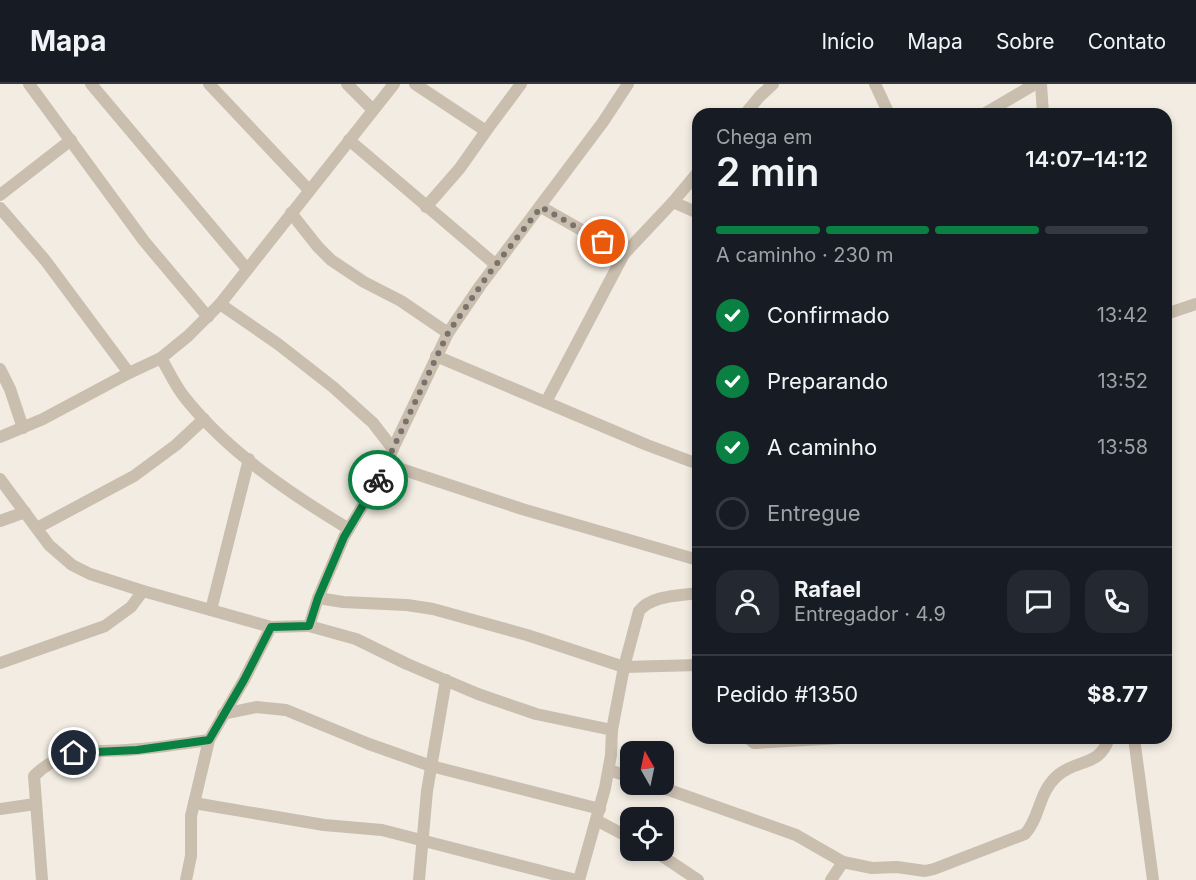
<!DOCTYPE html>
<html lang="pt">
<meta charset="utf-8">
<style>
body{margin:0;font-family:Inter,sans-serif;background:#242831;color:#f1f3f6;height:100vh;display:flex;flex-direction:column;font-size:22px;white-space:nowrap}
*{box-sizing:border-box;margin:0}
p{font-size:20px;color:#9ea1a6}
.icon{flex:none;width:33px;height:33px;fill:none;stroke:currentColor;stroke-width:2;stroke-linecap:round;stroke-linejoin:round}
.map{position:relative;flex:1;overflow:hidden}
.side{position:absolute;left:692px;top:24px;width:480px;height:636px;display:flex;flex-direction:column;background:#171b24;border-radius:18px;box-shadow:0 3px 9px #0003}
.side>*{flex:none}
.needle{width:39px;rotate:351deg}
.tools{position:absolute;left:620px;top:657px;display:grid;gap:12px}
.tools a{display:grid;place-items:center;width:54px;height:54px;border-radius:12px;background:#171b24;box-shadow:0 3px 9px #0003;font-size:30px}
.pin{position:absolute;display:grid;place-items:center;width:51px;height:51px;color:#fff;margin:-26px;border:3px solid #fff;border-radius:50%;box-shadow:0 2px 6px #0007}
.courier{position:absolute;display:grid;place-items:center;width:60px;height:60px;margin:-30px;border:4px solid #0b8043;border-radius:50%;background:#fff;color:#222;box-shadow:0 2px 8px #0007}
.headline em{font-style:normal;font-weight:600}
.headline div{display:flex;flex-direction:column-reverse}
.headline{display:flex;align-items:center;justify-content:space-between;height:102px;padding:0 24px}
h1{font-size:39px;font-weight:600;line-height:45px}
.bar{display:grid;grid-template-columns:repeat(4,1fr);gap:9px 6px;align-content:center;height:72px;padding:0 24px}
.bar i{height:8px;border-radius:4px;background:#363941}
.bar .on{background:#0b8043}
.bar p{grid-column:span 4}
.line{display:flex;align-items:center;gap:15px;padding:0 24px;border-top:2px solid #363941}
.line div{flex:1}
.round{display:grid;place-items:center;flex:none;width:63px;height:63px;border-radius:18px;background:#242831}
ol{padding:0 24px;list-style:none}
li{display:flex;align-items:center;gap:18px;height:66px}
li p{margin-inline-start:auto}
li .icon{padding:6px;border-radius:50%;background:#0b8043;color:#fff;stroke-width:4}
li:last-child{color:#9ea1a6}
li i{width:33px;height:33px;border:3px solid #363941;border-radius:50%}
header{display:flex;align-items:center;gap:36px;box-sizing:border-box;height:84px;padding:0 30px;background:#171b24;border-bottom:2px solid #363941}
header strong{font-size:28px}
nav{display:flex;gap:33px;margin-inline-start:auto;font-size:21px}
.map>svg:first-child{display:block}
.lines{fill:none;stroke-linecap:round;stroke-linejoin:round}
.minor{stroke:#cabeae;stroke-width:12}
.done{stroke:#7a726c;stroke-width:6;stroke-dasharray:0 10.8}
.route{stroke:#0b8043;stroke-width:8}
</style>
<header>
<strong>Mapa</strong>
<nav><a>Início</a><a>Mapa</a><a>Sobre</a><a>Contato</a></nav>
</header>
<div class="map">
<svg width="1196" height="796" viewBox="0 0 1196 796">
<rect width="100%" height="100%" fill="#f2ece2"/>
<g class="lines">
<!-- minor -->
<g class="minor">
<path d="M 29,0 L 144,157 L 208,233"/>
<path d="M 91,0 L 247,185"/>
<path d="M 209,0 L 309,106"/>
<path d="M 347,0 L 373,26"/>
<path d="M 415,0 L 486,47 L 521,0"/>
<path d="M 875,0 L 889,30"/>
<path d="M 1041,0 L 1043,30"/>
<path d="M 745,30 L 760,12 L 773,0"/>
<path d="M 984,30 L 1035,0"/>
<path d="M 349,56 L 496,181"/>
<path d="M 0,111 L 71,56"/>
<path d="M 673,118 L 698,129"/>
<path d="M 426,123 L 460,84 L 486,47"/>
<path d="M 541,123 L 624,170"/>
<path d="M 0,124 L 45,176 L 129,289"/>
<path d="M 291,129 L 318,163 L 331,176 L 364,198 L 401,217 L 448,249"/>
<path d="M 220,220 L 278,260 L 333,303 L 373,339 L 393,365"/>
<path d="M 1166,230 L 1196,220"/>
<path d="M 436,272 L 647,361 L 698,380"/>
<path d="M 161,274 C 168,286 174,299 182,310 C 225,366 289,409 349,445"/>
<path d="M 0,285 L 10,305 L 23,344"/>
<path d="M 546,318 L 624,170 L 673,118 L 698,88"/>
<path d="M 0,353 L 43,335 L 129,289 L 161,274 L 188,252 L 220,220 L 394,0"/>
<path d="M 386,380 L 522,425 L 698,476"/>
<path d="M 0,395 L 49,461 L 72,481 L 90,490 L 143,507 L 271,543 L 309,542 L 318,514 L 344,453 L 378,396 L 448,249 L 480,202 L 603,38 L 628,0"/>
<path d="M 0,437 L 25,428"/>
<path d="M 37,444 L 134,392 L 176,361 L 204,335"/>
<path d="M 318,514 L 343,518 L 407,521 L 433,525 L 527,551 L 624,583 L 698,581"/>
<path d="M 211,526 L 249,375"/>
<path d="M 309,542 L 356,555 L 407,580 L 478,610 L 536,630 L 612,646"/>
<path d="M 0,579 L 105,542 L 131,523 L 143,507"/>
<path d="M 223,630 L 256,623 L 286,626 L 369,660 L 431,682 L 600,725"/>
<path d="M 748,654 L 754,659 L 841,654"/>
<path d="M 1134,654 L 1153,796"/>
<path d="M 609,686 L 630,693"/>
<path d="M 652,700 L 796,751 L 843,778"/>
<path d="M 194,719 L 324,741 L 382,746 L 576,796"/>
<path d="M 0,725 L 35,720"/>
<path d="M 596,736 L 630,754"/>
<path d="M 653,766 L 698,796"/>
<path d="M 42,796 L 34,692 C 66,660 99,670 139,665 C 163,663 186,659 209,656"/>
<path d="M 186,796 L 191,772 L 191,732 L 209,656 L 244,596 L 271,543"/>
<path d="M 419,796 L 427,707 L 446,596"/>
<path d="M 579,796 L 605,704 L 611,671 L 612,646 L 624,583 L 639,527 C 652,511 678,512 698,509"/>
<path d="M 831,796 L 843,778 L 872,784 L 897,783 L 925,787 L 934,785 L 1025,750 C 1040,734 1038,709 1057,692 C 1077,674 1099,684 1109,654"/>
</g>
</g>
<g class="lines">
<!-- done -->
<path class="done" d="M 378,396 L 448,249 L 488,191 L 541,123 L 603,158"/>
<!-- route -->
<path class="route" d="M 74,669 L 137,666 L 209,656 L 244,596 L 271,543 L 309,542 L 318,514 L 344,453 L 378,396"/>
</g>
</svg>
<div class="tools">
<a><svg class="needle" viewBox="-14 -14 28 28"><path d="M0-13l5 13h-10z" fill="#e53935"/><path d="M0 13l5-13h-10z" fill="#9ea1a6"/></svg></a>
<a><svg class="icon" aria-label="locate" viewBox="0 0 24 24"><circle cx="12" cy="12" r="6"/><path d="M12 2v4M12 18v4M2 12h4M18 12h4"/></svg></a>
</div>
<div class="pin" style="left:603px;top:158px;background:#ea580c"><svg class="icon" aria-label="bag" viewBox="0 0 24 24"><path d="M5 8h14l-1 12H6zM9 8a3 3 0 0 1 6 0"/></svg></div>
<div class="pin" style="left:74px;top:669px;background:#1f2937"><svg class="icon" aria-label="home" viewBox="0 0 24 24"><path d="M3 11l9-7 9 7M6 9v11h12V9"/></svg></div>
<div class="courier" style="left:378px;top:396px"><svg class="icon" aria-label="bike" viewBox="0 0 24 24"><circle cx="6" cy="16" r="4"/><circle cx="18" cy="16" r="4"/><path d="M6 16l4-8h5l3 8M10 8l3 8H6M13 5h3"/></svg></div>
<section class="side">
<div class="headline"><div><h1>2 min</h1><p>Chega em</p></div><em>14:07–14:12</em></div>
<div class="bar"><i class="on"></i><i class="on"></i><i class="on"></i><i></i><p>A caminho · 230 m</p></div>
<ol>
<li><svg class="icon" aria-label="check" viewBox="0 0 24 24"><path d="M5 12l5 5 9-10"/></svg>Confirmado<p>13:42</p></li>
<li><svg class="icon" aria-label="check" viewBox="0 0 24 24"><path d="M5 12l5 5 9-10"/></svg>Preparando<p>13:52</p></li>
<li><svg class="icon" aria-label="check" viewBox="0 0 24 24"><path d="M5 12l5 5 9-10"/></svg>A caminho<p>13:58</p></li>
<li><i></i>Entregue</li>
</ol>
<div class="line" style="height:108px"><a class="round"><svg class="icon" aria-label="person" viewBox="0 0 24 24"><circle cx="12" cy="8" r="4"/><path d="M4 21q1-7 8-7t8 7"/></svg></a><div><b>Rafael</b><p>Entregador · 4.9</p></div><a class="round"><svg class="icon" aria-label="chat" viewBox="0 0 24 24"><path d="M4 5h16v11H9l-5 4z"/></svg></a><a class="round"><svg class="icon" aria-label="phone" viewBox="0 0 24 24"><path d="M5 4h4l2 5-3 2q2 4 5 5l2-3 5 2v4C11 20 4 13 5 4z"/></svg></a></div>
<div class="line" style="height:78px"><div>Pedido #1350</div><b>$8.77</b></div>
</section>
</div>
